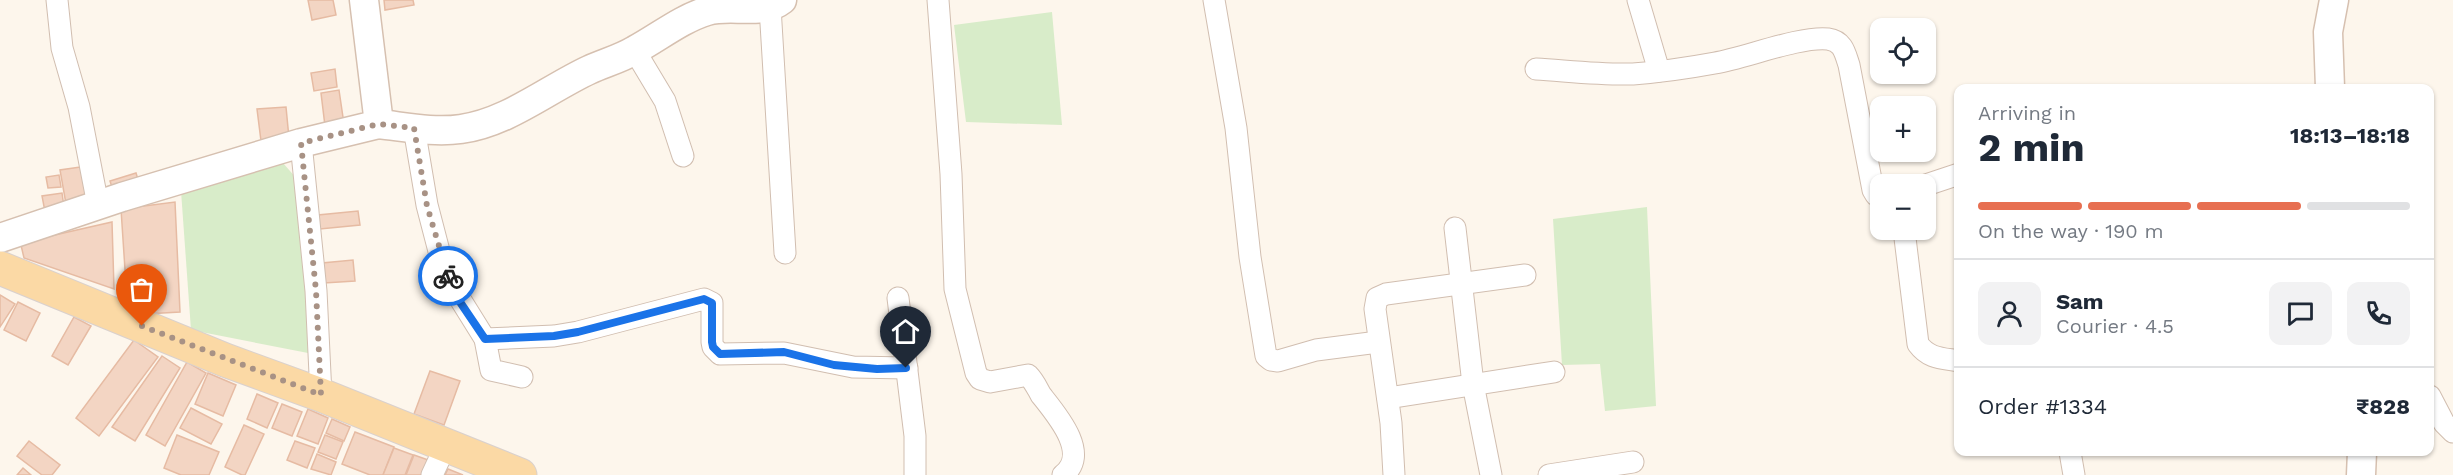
<!DOCTYPE html>
<meta charset="utf-8">
<style>
body{margin:0;font-family:"Work Sans",sans-serif;background:#f2f2f3;color:#1f2937;height:100vh;display:flex;flex-direction:column;font-size:22px;white-space:nowrap}
*{box-sizing:border-box;margin:0}
p{font-size:20px;color:#747a83}
.icon{flex:none;width:33px;height:33px;fill:none;stroke:currentColor;stroke-width:2;stroke-linecap:round;stroke-linejoin:round}
.map{position:relative;flex:1;overflow:hidden}
.side{position:absolute;left:1954px;top:84px;width:480px;height:372px;display:flex;flex-direction:column;background:#fff;border-radius:12px;box-shadow:0 2px 4px #0004}
.side>*{flex:none}
.tools{position:absolute;left:1870px;top:18px;display:grid;gap:12px}
.tools a{display:grid;place-items:center;width:66px;height:66px;border-radius:12px;background:#fff;box-shadow:0 2px 4px #0004;font-size:30px}
.pin{position:absolute;display:grid;place-items:center;width:51px;height:51px;color:#fff;margin:-62px -26px;border-radius:50% 50% 50% 0;rotate:-45deg;box-shadow:0 0 6px #0007}
.pin .icon{rotate:45deg}
.courier{position:absolute;display:grid;place-items:center;width:60px;height:60px;margin:-30px;border:4px solid #1a73e8;border-radius:50%;background:#fff;color:#222;box-shadow:0 2px 8px #0007}
.headline em{font-style:normal;font-weight:700}
.headline div{display:flex;flex-direction:column-reverse}
.headline{display:flex;align-items:center;justify-content:space-between;height:102px;padding:0 24px}
h1{font-size:39px;font-weight:700;line-height:45px}
.bar{display:grid;grid-template-columns:repeat(4,1fr);gap:9px 6px;align-content:center;height:72px;padding:0 24px}
.bar i{height:8px;border-radius:4px;background:#e0e1e3}
.bar .on{background:#e76f51}
.bar p{grid-column:span 4}
.line{display:flex;align-items:center;gap:15px;padding:0 24px;border-top:2px solid #e0e1e3}
.line div{flex:1}
.round{display:grid;place-items:center;flex:none;width:63px;height:63px;border-radius:12px;background:#f2f2f3}
.map>svg:first-child{display:block}
.grass{fill:#d8ecc9}
.building{fill:#f3d5c3;stroke:#e6bba3;stroke-width:1.5}
.lines{fill:none;stroke-linecap:round;stroke-linejoin:round}
.street-casing{stroke:#d1beb0;stroke-width:23}
.secondary-casing{stroke:#d6c0b0;stroke-width:31}
.primary-casing{stroke:#dad1cd;stroke-width:35}
.street{stroke:#fff;stroke-width:21}
.secondary{stroke:#fff;stroke-width:28}
.primary{stroke:#fbd9a5;stroke-width:33}
.done{stroke:#a89285;stroke-width:6;stroke-dasharray:0 10.8}
.route{stroke:#1a73e8;stroke-width:8}
</style>
<div class="map">
<svg width="2453" height="475" viewBox="0 0 2453 475">
<rect width="100%" height="100%" fill="#fdf6ec"/>
<!-- grass -->
<g class="grass">
<path d="M 1052,12 L 1062,125 L 966,122 L 954,25 Z"/>
<path d="M 283,163 L 297,179 L 306,277 L 308,353 L 191,330 L 181,191 Z"/>
<path d="M 1647,207 L 1656,406 L 1605,411 L 1600,364 L 1562,365 L 1553,219 Z"/>
</g>
<!-- building -->
<g class="building">
<path d="M 308,0 L 333,0 L 336,15 L 312,20 Z"/>
<path d="M 384,0 L 413,0 L 414,5 L 385,10 Z"/>
<path d="M 335,69 L 337,87 L 314,91 L 311,73 Z"/>
<path d="M 339,90 L 344,124 L 325,126 L 321,93 Z"/>
<path d="M 286,107 L 289,138 L 261,141 L 257,109 Z"/>
<path d="M 87,166 L 93,200 L 66,204 L 60,170 Z"/>
<path d="M 136,173 L 140,186 L 114,193 L 110,181 Z"/>
<path d="M 59,175 L 61,187 L 48,188 L 46,177 Z"/>
<path d="M 62,193 L 65,214 L 46,217 L 42,196 Z"/>
<path d="M 175,202 L 180,312 L 128,315 L 121,209 Z"/>
<path d="M 358,211 L 360,225 L 320,229 L 318,215 Z"/>
<path d="M 112,222 L 114,289 L 24,258 L 21,245 L 46,237 Z"/>
<path d="M 353,260 L 355,281 L 324,283 L 322,263 Z"/>
<path d="M 0,295 L 15,304 L 0,327 Z"/>
<path d="M 18,302 L 40,313 L 26,341 L 4,330 Z"/>
<path d="M 74,317 L 91,326 L 68,365 L 52,356 Z"/>
<path d="M 134,340 L 158,357 L 99,436 L 76,418 Z"/>
<path d="M 162,356 L 180,368 L 135,441 L 112,427 Z"/>
<path d="M 187,362 L 206,373 L 165,446 L 146,435 Z"/>
<path d="M 430,371 L 460,381 L 444,425 L 414,414 Z"/>
<path d="M 208,373 L 236,385 L 223,416 L 195,404 Z"/>
<path d="M 257,394 L 278,403 L 267,428 L 247,419 Z"/>
<path d="M 282,404 L 302,412 L 292,436 L 272,428 Z"/>
<path d="M 191,408 L 222,424 L 211,444 L 180,428 Z"/>
<path d="M 308,409 L 328,418 L 318,444 L 297,436 Z"/>
<path d="M 332,419 L 350,427 L 344,441 L 326,433 Z"/>
<path d="M 244,425 L 264,434 L 245,475 L 242,475 L 225,467 Z"/>
<path d="M 355,432 L 394,447 L 383,475 L 370,475 L 342,464 Z"/>
<path d="M 177,435 L 219,452 L 209,475 L 181,475 L 164,468 Z"/>
<path d="M 325,435 L 343,442 L 336,459 L 318,452 Z"/>
<path d="M 29,441 L 60,465 L 52,475 L 42,475 L 17,456 Z"/>
<path d="M 295,441 L 315,448 L 307,468 L 287,460 Z"/>
<path d="M 394,448 L 413,455 L 405,475 L 383,475 Z"/>
<path d="M 317,454 L 336,462 L 331,475 L 311,469 Z"/>
<path d="M 414,455 L 431,461 L 426,475 L 406,475 Z"/>
<path d="M 23,468 L 31,475 L 17,475 Z"/>
<path d="M 448,469 L 463,475 L 445,475 Z"/>
</g>
<g class="lines">
<!-- street casing -->
<g class="street-casing">
<g id="street">
<path d="M 57,0 L 62,48 L 79,107 L 98,205"/>
<path d="M 938,0 L 951,174 L 955,289 L 976,373 L 980,379 L 990,382 L 1028,375 C 1034,381 1037,388 1041,395 C 1056,414 1091,454 1063,475"/>
<path d="M 1214,0 L 1236,128 L 1250,257 L 1266,356 L 1271,360 L 1278,361 L 1316,350 L 1378,342"/>
<path d="M 1638,0 L 1659,71"/>
<path d="M 770,7 L 785,253"/>
<path d="M 635,51 L 665,101 L 683,156"/>
<path d="M 1536,69 C 1568,71 1601,75 1633,74 C 1660,72 1688,68 1715,63 C 1745,58 1800,36 1828,39 C 1843,41 1845,53 1849,65 L 1873,190 L 1876,195 L 1881,197"/>
<path d="M 414,128 L 427,205 L 440,255 L 452,286 L 485,339 L 491,370 L 522,377"/>
<path d="M 301,143 L 316,291 L 321,395"/>
<path d="M 1926,185 L 1959,174"/>
<path d="M 1455,228 L 1473,384 L 1491,475"/>
<path d="M 1904,230 L 1918,344 C 1929,359 1942,358 1959,361"/>
<path d="M 898,298 L 915,436 L 915,475"/>
<path d="M 485,339 L 554,336 L 578,332 L 704,299 L 712,303 L 712,342 L 713,347 L 720,354 L 784,353 L 853,367 L 907,368"/>
<path d="M 2430,396 L 2444,423 L 2453,432"/>
<path d="M 1388,398 L 1554,372"/>
<path d="M 2070,452 L 2074,475"/>
<path d="M 432,475 L 446,445"/>
<path d="M 1394,475 L 1391,423 L 1375,309 L 1377,298 L 1386,294 L 1525,275"/>
<path d="M 1549,475 L 1633,462"/>
</g>
</g>
<!-- secondary casing -->
<g class="secondary-casing">
<g id="secondary">
<path d="M 2330,88 L 2328,32 L 2334,0"/>
<path d="M 379,124 C 406,127 434,133 461,129 C 507,123 548,89 589,70 C 604,63 620,59 635,50 C 659,37 681,19 707,11 C 730,4 762,16 782,0"/>
<path d="M 0,238 L 122,197 L 301,143 L 379,124 L 364,0"/>
<path d="M 2361,475 L 2362,452"/>
</g>
</g>
<!-- primary casing -->
<g class="primary-casing">
<path id="primary" d="M 0,268 L 225,360 L 321,395 L 520,475"/>
</g>
<!-- street -->
<use href="#street" class="street"/>
<!-- secondary -->
<use href="#secondary" class="secondary"/>
<!-- primary -->
<use href="#primary" class="primary"/>
</g>
<g class="lines">
<!-- done -->
<path class="done" d="M 142,326 L 321,395 L 316,291 L 301,143 L 379,124 L 414,128 L 427,206 L 448,276"/>
<!-- route -->
<path class="route" d="M 448,276 L 460,302 L 485,339 L 554,336 L 578,332 L 704,299 L 712,303 L 712,342 L 713,347 L 720,354 L 784,352 L 834,365 L 877,369 L 906,368"/>
</g>
</svg>
<div class="tools">
<a><svg class="icon" aria-label="locate" viewBox="0 0 24 24"><circle cx="12" cy="12" r="6"/><path d="M12 2v4M12 18v4M2 12h4M18 12h4"/></svg></a>
<a>+</a>
<a>−</a>
</div>
<div class="pin" style="left:142px;top:326px;background:#ea580c"><svg class="icon" aria-label="bag" viewBox="0 0 24 24"><path d="M5 8h14l-1 12H6zM9 8a3 3 0 0 1 6 0"/></svg></div>
<div class="pin" style="left:906px;top:368px;background:#1f2937"><svg class="icon" aria-label="home" viewBox="0 0 24 24"><path d="M3 11l9-7 9 7M6 9v11h12V9"/></svg></div>
<div class="courier" style="left:448px;top:276px"><svg class="icon" aria-label="bike" viewBox="0 0 24 24"><circle cx="6" cy="16" r="4"/><circle cx="18" cy="16" r="4"/><path d="M6 16l4-8h5l3 8M10 8l3 8H6M13 5h3"/></svg></div>
<section class="side">
<div class="headline"><div><h1>2 min</h1><p>Arriving in</p></div><em>18:13–18:18</em></div>
<div class="bar"><i class="on"></i><i class="on"></i><i class="on"></i><i></i><p>On the way · 190 m</p></div>
<div class="line" style="height:108px"><a class="round"><svg class="icon" aria-label="person" viewBox="0 0 24 24"><circle cx="12" cy="8" r="4"/><path d="M4 21q1-7 8-7t8 7"/></svg></a><div><b>Sam</b><p>Courier · 4.5</p></div><a class="round"><svg class="icon" aria-label="chat" viewBox="0 0 24 24"><path d="M4 5h16v11H9l-5 4z"/></svg></a><a class="round"><svg class="icon" aria-label="phone" viewBox="0 0 24 24"><path d="M5 4h4l2 5-3 2q2 4 5 5l2-3 5 2v4C11 20 4 13 5 4z"/></svg></a></div>
<div class="line" style="height:78px"><div>Order #1334</div><b>₹828</b></div>
</section>
</div>
